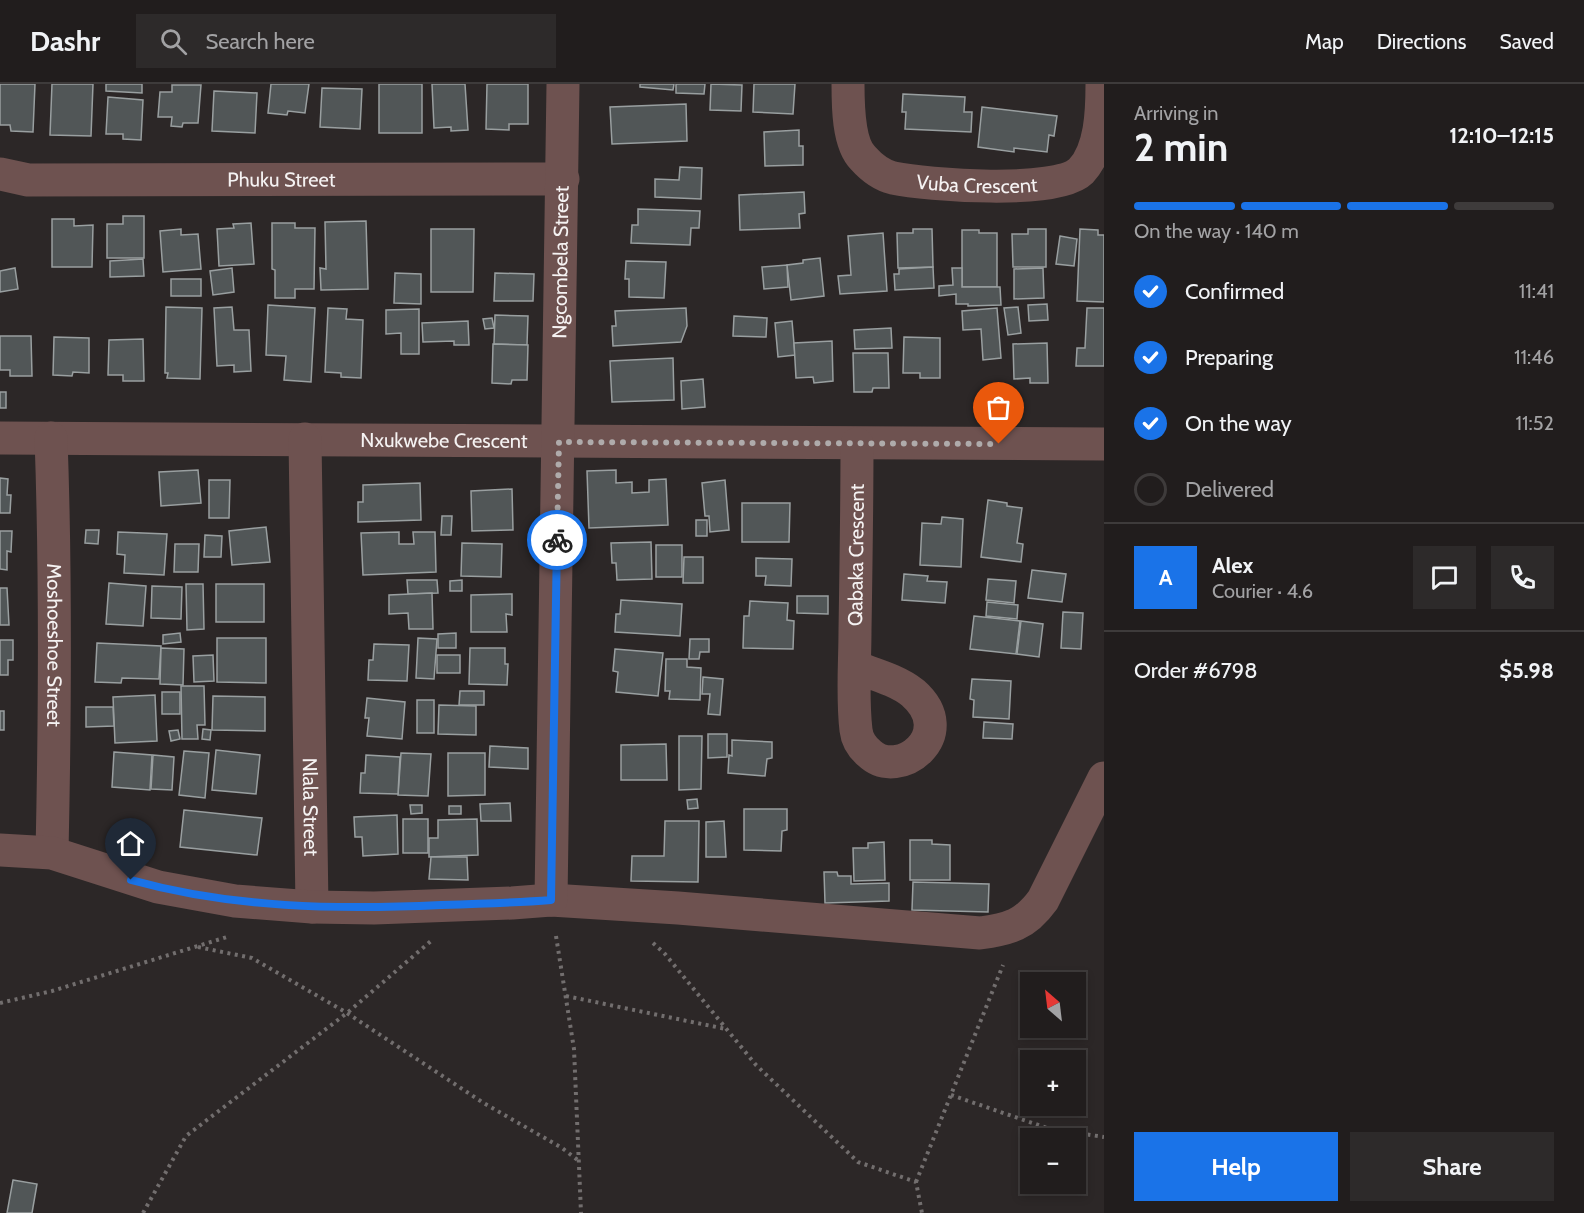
<!DOCTYPE html>
<meta charset="utf-8">
<style>
body{margin:0;font-family:Cabin,sans-serif;background:#2d2a2a;color:#f1f3f6;height:100vh;display:flex;flex-direction:column;font-size:22px;white-space:nowrap}
*{box-sizing:border-box;margin:0}
p{font-size:20px;color:#a2a2a4}
.icon{flex:none;width:33px;height:33px;fill:none;stroke:currentColor;stroke-width:2;stroke-linecap:round;stroke-linejoin:round}
.map{position:relative;flex:1;overflow:hidden}
.details{display:flex;flex-direction:column;background:#211d1d;width:480px}
.details>*{flex:none}
.needle{width:39px;rotate:332deg}
.buttons{position:absolute;left:1020px;top:888px;display:grid;gap:12px}
.buttons a{display:grid;place-items:center;width:66px;height:66px;border-radius:0px;background:#211d1d;box-shadow:0 3px 9px #0003,0 0 0 2px #3e3b3b;font-size:30px}
.pin{position:absolute;display:grid;place-items:center;width:51px;height:51px;color:#fff;margin:-62px -26px;border-radius:50% 50% 50% 0;rotate:-45deg;box-shadow:0 0 6px #0007}
.pin .icon{rotate:45deg}
.courier{position:absolute;display:grid;place-items:center;width:60px;height:60px;margin:-30px;border:4px solid #1a73e8;border-radius:50%;background:#fff;color:#222;box-shadow:0 2px 8px #0007}
.summary em{font-style:normal;font-weight:700}
.summary div{display:flex;flex-direction:column-reverse}
.summary{display:flex;align-items:center;justify-content:space-between;height:102px;padding:0 30px}
h1{font-size:39px;font-weight:700;line-height:45px}
.bar{display:grid;grid-template-columns:repeat(4,1fr);gap:9px 6px;align-content:center;height:72px;padding:0 30px}
.bar i{height:8px;border-radius:4px;background:#3e3b3b}
.bar .on{background:#1a73e8}
.bar p{grid-column:span 4}
.line{display:flex;align-items:center;gap:15px;padding:0 30px;border-top:2px solid #3e3b3b}
.line div{flex:1}
.round{display:grid;place-items:center;flex:none;width:63px;height:63px;border-radius:0px;background:#2d2a2a}
ol{padding:0 30px;list-style:none}
li{display:flex;align-items:center;gap:18px;height:66px}
li p{margin-inline-start:auto}
li .icon{padding:6px;border-radius:50%;background:#1a73e8;color:#fff;stroke-width:4}
li:last-child{color:#a2a2a4}
li i{width:33px;height:33px;border:3px solid #3e3b3b;border-radius:50%}
.cta{display:flex;gap:12px;margin-top:auto;padding:12px 30px}
.cta a{flex:1;height:69px;border-radius:0px;background:#1a73e8;color:#fff;font-size:24px;font-weight:700;line-height:69px;text-align:center}
.cta a+a{background:#2d2a2a;color:#f1f3f6}
header{display:flex;align-items:center;gap:36px;box-sizing:border-box;height:84px;padding:0 30px;background:#211d1d;border-bottom:2px solid #3e3b3b}
header strong{font-size:28px}
nav{display:flex;gap:33px;margin-inline-start:auto;font-size:21px}
.search{width:420px;height:54px;background:#2d2a2a;display:flex;align-items:center;gap:15px;box-sizing:border-box;padding:0 21px;border-radius:0px;color:#a2a2a4;font-size:22px}
main{display:flex;flex:1;min-height:0}
.map>svg:first-child{display:block}
.building{fill:#515657;stroke:#999fa0;stroke-width:1.5}
.lines{fill:none;stroke-linecap:round;stroke-linejoin:round}
.path{stroke:#726e6e;stroke-width:4;stroke-dasharray:3 4.5;stroke-linecap:butt}
.minor{stroke:#6e5250;stroke-width:33}
.done{stroke:#afabab;stroke-width:6;stroke-dasharray:0 10.8}
.route{stroke:#1a73e8;stroke-width:8}
.labels{text-anchor:middle;stroke-width:5;stroke-linejoin:round;paint-order:stroke}
.street-label{font-size:20px;fill:#f5f2f2;stroke:#2c2727}
</style>
<header>
<strong>Dashr</strong>
<div class="search"><svg class="icon" aria-label="search" viewBox="0 0 24 24"><circle cx="10" cy="10" r="6"/><path d="M15 15l6 6"/></svg>Search here</div>
<nav><a>Map</a><a>Directions</a><a>Saved</a></nav>
</header>
<main>
<div class="map">
<svg width="1104" height="1129" viewBox="0 0 1104 1129">
<rect width="100%" height="100%" fill="#2c2727"/>
<!-- building -->
<g class="building">
<path d="M 0,0 L 35,0 L 33,48 L 11,47 L 10,41 L 0,41 Z"/>
<path d="M 52,0 L 93,0 L 91,52 L 50,51 Z"/>
<path d="M 106,0 L 142,0 L 142,9 L 106,7 Z"/>
<path d="M 271,0 L 309,0 L 305,29 L 288,27 L 287,31 L 268,29 Z"/>
<rect x="379" y="0" width="43" height="49"/>
<path d="M 432,0 L 465,0 L 468,46 L 451,47 L 451,43 L 434,44 Z"/>
<path d="M 487,0 L 528,0 L 528,40 L 509,40 L 509,46 L 486,45 Z"/>
<path d="M 640,0 L 674,0 L 673,6 L 640,3 Z"/>
<path d="M 676,0 L 705,0 L 704,10 L 676,9 Z"/>
<path d="M 711,0 L 742,1 L 741,27 L 710,26 Z"/>
<path d="M 754,0 L 795,0 L 793,30 L 753,28 Z"/>
<path d="M 172,1 L 201,1 L 198,39 L 183,39 L 182,43 L 171,42 L 172,33 L 158,33 L 160,8 L 172,8 Z"/>
<path d="M 322,4 L 362,5 L 360,45 L 320,43 Z"/>
<path d="M 214,7 L 257,9 L 255,49 L 212,47 Z"/>
<path d="M 903,10 L 965,13 L 964,28 L 972,28 L 971,48 L 905,45 L 906,28 L 902,28 Z"/>
<path d="M 108,13 L 143,16 L 141,56 L 123,55 L 123,50 L 106,50 Z"/>
<path d="M 686,20 L 687,57 L 612,60 L 610,23 Z"/>
<path d="M 982,23 L 1057,32 L 1054,52 L 1049,51 L 1047,68 L 1014,64 L 1014,68 L 978,63 Z"/>
<path d="M 799,46 L 799,62 L 803,62 L 803,81 L 765,82 L 764,48 Z"/>
<path d="M 680,83 L 702,84 L 701,115 L 655,113 L 655,95 L 679,96 Z"/>
<path d="M 804,108 L 805,129 L 799,130 L 800,144 L 740,146 L 739,111 Z"/>
<path d="M 638,125 L 700,127 L 699,144 L 691,144 L 690,161 L 631,159 L 632,141 L 638,141 Z"/>
<path d="M 123,132 L 144,132 L 144,174 L 107,174 L 107,140 L 123,140 Z"/>
<path d="M 52,135 L 74,135 L 74,142 L 93,141 L 92,183 L 52,183 Z"/>
<path d="M 366,137 L 368,205 L 321,206 L 320,184 L 326,185 L 325,138 Z"/>
<path d="M 251,139 L 254,180 L 219,182 L 217,145 L 234,144 L 233,140 Z"/>
<path d="M 272,139 L 295,139 L 295,144 L 315,144 L 314,205 L 295,205 L 295,214 L 275,214 L 275,186 L 272,185 Z"/>
<path d="M 181,145 L 181,151 L 198,150 L 201,185 L 163,188 L 160,147 Z"/>
<path d="M 431,145 L 474,145 L 473,208 L 431,208 Z"/>
<path d="M 913,145 L 932,145 L 933,183 L 898,184 L 897,149 L 913,149 Z"/>
<path d="M 1028,145 L 1046,145 L 1046,183 L 1013,183 L 1012,150 L 1028,150 Z"/>
<path d="M 1080,145 L 1098,146 L 1098,151 L 1104,151 L 1104,218 L 1077,217 Z"/>
<path d="M 962,146 L 979,146 L 979,149 L 997,149 L 997,203 L 962,203 Z"/>
<path d="M 883,149 L 887,207 L 840,210 L 838,192 L 851,191 L 848,152 Z"/>
<path d="M 1060,152 L 1077,155 L 1074,182 L 1056,180 Z"/>
<path d="M 820,174 L 824,212 L 791,216 L 787,181 L 803,179 L 803,176 Z"/>
<path d="M 143,175 L 144,192 L 110,193 L 110,177 Z"/>
<path d="M 626,177 L 666,178 L 664,214 L 629,213 L 629,195 L 625,195 Z"/>
<path d="M 787,181 L 788,203 L 764,205 L 762,183 Z"/>
<path d="M 933,183 L 934,204 L 895,206 L 894,190 L 899,190 L 899,185 Z"/>
<path d="M 15,184 L 18,205 L 0,208 L 0,187 Z"/>
<path d="M 232,184 L 234,208 L 213,211 L 210,187 Z"/>
<path d="M 952,184 L 962,184 L 962,203 L 1000,203 L 1001,221 L 968,222 L 968,220 L 956,220 L 956,210 L 939,212 L 939,202 L 953,201 Z"/>
<path d="M 1043,184 L 1044,214 L 1014,215 L 1014,185 Z"/>
<path d="M 395,189 L 421,190 L 421,220 L 394,219 Z"/>
<path d="M 495,189 L 534,190 L 533,217 L 494,217 Z"/>
<rect x="171" y="195" width="30" height="17"/>
<path d="M 1047,220 L 1048,236 L 1029,237 L 1028,221 Z"/>
<path d="M 268,221 L 315,224 L 311,298 L 284,296 L 286,272 L 266,271 Z"/>
<path d="M 166,223 L 202,224 L 200,295 L 167,294 L 168,289 L 165,289 Z"/>
<path d="M 232,223 L 234,246 L 249,246 L 251,287 L 234,288 L 234,281 L 217,282 L 214,224 Z"/>
<path d="M 1018,223 L 1021,249 L 1008,251 L 1004,224 Z"/>
<path d="M 328,224 L 347,225 L 346,235 L 363,236 L 361,294 L 341,293 L 341,289 L 325,288 Z"/>
<path d="M 686,224 L 687,242 L 681,258 L 613,262 L 612,242 L 616,242 L 615,227 Z"/>
<path d="M 997,224 L 1001,274 L 983,276 L 981,245 L 963,246 L 962,227 Z"/>
<path d="M 1087,224 L 1104,224 L 1104,282 L 1076,282 L 1077,264 L 1085,264 Z"/>
<path d="M 419,225 L 419,270 L 401,270 L 401,249 L 386,250 L 386,226 Z"/>
<path d="M 495,231 L 528,232 L 527,261 L 494,260 Z"/>
<path d="M 734,232 L 767,234 L 766,253 L 733,252 Z"/>
<path d="M 492,234 L 494,244 L 485,245 L 483,235 Z"/>
<path d="M 468,237 L 469,261 L 454,261 L 454,257 L 423,258 L 422,239 Z"/>
<path d="M 792,237 L 795,271 L 778,273 L 775,239 Z"/>
<path d="M 891,244 L 892,264 L 855,265 L 854,246 Z"/>
<path d="M 0,252 L 31,252 L 32,292 L 10,292 L 10,286 L 0,286 Z"/>
<path d="M 54,253 L 89,254 L 89,289 L 73,288 L 72,292 L 53,291 Z"/>
<path d="M 904,253 L 940,254 L 940,294 L 920,294 L 920,289 L 903,289 Z"/>
<path d="M 143,255 L 144,297 L 123,297 L 123,291 L 108,291 L 109,256 Z"/>
<path d="M 832,257 L 833,297 L 814,299 L 813,293 L 796,294 L 794,259 Z"/>
<path d="M 1047,259 L 1048,299 L 1030,299 L 1030,294 L 1014,295 L 1013,260 Z"/>
<path d="M 493,260 L 528,261 L 527,296 L 512,296 L 511,300 L 492,299 Z"/>
<path d="M 853,269 L 888,269 L 889,304 L 873,304 L 872,308 L 854,308 Z"/>
<path d="M 673,274 L 674,316 L 612,318 L 610,277 Z"/>
<path d="M 703,295 L 705,323 L 682,325 L 681,297 Z"/>
<rect x="0" y="308" width="6" height="16"/>
<path d="M 198,386 L 201,419 L 161,422 L 159,388 Z"/>
<path d="M 616,386 L 616,399 L 632,398 L 632,409 L 649,408 L 649,396 L 666,395 L 668,441 L 589,444 L 587,387 Z"/>
<path d="M 0,394 L 8,395 L 7,411 L 11,411 L 10,429 L 0,429 Z"/>
<path d="M 209,396 L 230,396 L 229,434 L 209,434 Z"/>
<path d="M 725,396 L 729,446 L 710,448 L 709,432 L 705,432 L 702,399 Z"/>
<path d="M 420,399 L 421,436 L 358,438 L 358,418 L 363,418 L 363,401 Z"/>
<path d="M 512,405 L 513,446 L 472,447 L 471,407 Z"/>
<path d="M 988,416 L 1007,419 L 1007,422 L 1022,424 L 1017,459 L 1023,460 L 1021,478 L 981,473 Z"/>
<path d="M 742,419 L 790,419 L 789,458 L 742,458 Z"/>
<path d="M 442,432 L 452,432 L 451,451 L 441,451 Z"/>
<path d="M 942,433 L 963,435 L 961,483 L 920,481 L 922,439 L 941,440 Z"/>
<rect x="696" y="436" width="11" height="16"/>
<path d="M 266,443 L 270,478 L 232,481 L 229,447 Z"/>
<path d="M 86,446 L 99,446 L 98,460 L 85,459 Z"/>
<path d="M 0,447 L 12,447 L 11,468 L 7,467 L 7,486 L 0,485 Z"/>
<path d="M 118,448 L 167,450 L 164,491 L 124,489 L 125,471 L 117,470 Z"/>
<path d="M 399,448 L 399,460 L 414,460 L 413,448 L 435,448 L 436,488 L 363,491 L 361,449 Z"/>
<path d="M 205,451 L 222,452 L 221,473 L 204,473 Z"/>
<path d="M 651,458 L 652,495 L 617,496 L 616,479 L 612,479 L 611,459 Z"/>
<path d="M 462,459 L 502,460 L 501,493 L 461,492 Z"/>
<path d="M 175,460 L 199,460 L 198,488 L 174,488 Z"/>
<rect x="656" y="461" width="26" height="32"/>
<path d="M 684,473 L 703,473 L 703,499 L 683,499 Z"/>
<path d="M 756,474 L 792,475 L 791,502 L 765,501 L 766,492 L 756,492 Z"/>
<path d="M 1032,486 L 1066,490 L 1062,518 L 1028,514 Z"/>
<path d="M 904,490 L 928,492 L 927,497 L 947,498 L 945,519 L 902,516 Z"/>
<path d="M 988,495 L 1016,497 L 1014,519 L 986,516 Z"/>
<path d="M 407,496 L 437,496 L 438,509 L 408,510 Z"/>
<path d="M 462,496 L 462,507 L 450,507 L 450,497 Z"/>
<path d="M 109,499 L 146,502 L 143,542 L 106,540 Z"/>
<path d="M 186,500 L 203,500 L 204,545 L 187,546 Z"/>
<rect x="216" y="500" width="48" height="38"/>
<path d="M 152,502 L 182,503 L 181,535 L 151,534 Z"/>
<path d="M 0,504 L 7,504 L 9,541 L 0,541 Z"/>
<path d="M 432,509 L 433,545 L 409,545 L 408,529 L 389,530 L 389,511 Z"/>
<path d="M 512,510 L 512,531 L 506,530 L 507,548 L 471,548 L 471,511 Z"/>
<path d="M 797,512 L 828,512 L 828,530 L 797,529 Z"/>
<path d="M 621,516 L 682,520 L 680,552 L 615,548 L 616,530 L 620,530 Z"/>
<path d="M 750,517 L 788,519 L 787,536 L 794,537 L 793,565 L 743,564 L 744,532 L 749,532 Z"/>
<path d="M 987,518 L 1018,521 L 1017,535 L 986,532 Z"/>
<path d="M 1063,528 L 1083,529 L 1081,565 L 1061,564 Z"/>
<path d="M 974,532 L 1020,537 L 1016,570 L 970,565 Z"/>
<path d="M 1021,537 L 1043,540 L 1039,573 L 1017,570 Z"/>
<path d="M 180,549 L 181,558 L 163,560 L 163,551 Z"/>
<path d="M 456,549 L 456,564 L 438,564 L 438,550 Z"/>
<path d="M 217,554 L 266,554 L 266,599 L 217,598 Z"/>
<path d="M 418,554 L 437,555 L 434,595 L 416,594 Z"/>
<path d="M 690,555 L 709,555 L 709,568 L 700,568 L 699,575 L 689,575 Z"/>
<path d="M 0,556 L 13,556 L 13,576 L 8,576 L 8,591 L 0,591 Z"/>
<path d="M 97,559 L 161,562 L 159,595 L 122,594 L 121,599 L 95,598 Z"/>
<path d="M 374,560 L 409,561 L 407,597 L 368,596 L 369,576 L 373,576 Z"/>
<path d="M 161,564 L 184,565 L 183,601 L 160,600 Z"/>
<path d="M 470,564 L 505,564 L 505,580 L 508,580 L 507,601 L 469,600 Z"/>
<path d="M 615,565 L 663,569 L 658,612 L 616,608 L 618,588 L 613,587 Z"/>
<path d="M 213,571 L 214,597 L 194,598 L 193,572 Z"/>
<rect x="437" y="571" width="23" height="18"/>
<path d="M 666,575 L 687,575 L 687,583 L 701,584 L 700,616 L 669,615 L 670,607 L 665,607 Z"/>
<path d="M 703,593 L 723,595 L 720,631 L 708,630 L 710,610 L 702,610 Z"/>
<path d="M 972,595 L 1011,597 L 1009,635 L 973,633 L 974,616 L 970,615 Z"/>
<path d="M 181,602 L 204,602 L 205,641 L 197,641 L 198,655 L 182,655 Z"/>
<path d="M 460,607 L 484,607 L 484,621 L 459,621 Z"/>
<rect x="162" y="608" width="18" height="22"/>
<path d="M 155,611 L 157,657 L 115,659 L 113,613 Z"/>
<path d="M 213,612 L 265,613 L 265,647 L 212,646 Z"/>
<path d="M 367,614 L 405,618 L 402,655 L 367,652 L 369,634 L 365,634 Z"/>
<rect x="417" y="616" width="17" height="33"/>
<path d="M 439,621 L 476,622 L 476,651 L 438,650 Z"/>
<path d="M 86,623 L 113,623 L 114,642 L 86,643 Z"/>
<rect x="0" y="627" width="4" height="19"/>
<path d="M 984,638 L 1013,640 L 1012,655 L 983,654 Z"/>
<path d="M 203,645 L 211,646 L 210,656 L 202,655 Z"/>
<path d="M 178,646 L 180,655 L 171,657 L 169,647 Z"/>
<path d="M 708,650 L 727,650 L 727,673 L 708,674 Z"/>
<path d="M 679,652 L 702,652 L 701,705 L 679,706 Z"/>
<path d="M 732,656 L 772,658 L 772,674 L 767,675 L 765,692 L 728,689 L 729,671 L 732,672 Z"/>
<path d="M 666,660 L 667,696 L 621,696 L 621,661 Z"/>
<path d="M 490,662 L 528,664 L 528,685 L 489,683 Z"/>
<path d="M 216,666 L 260,671 L 256,710 L 212,706 Z"/>
<path d="M 184,667 L 209,669 L 205,714 L 179,711 Z"/>
<path d="M 114,668 L 152,671 L 150,706 L 112,703 Z"/>
<path d="M 401,669 L 431,670 L 428,712 L 398,711 Z"/>
<path d="M 448,669 L 485,669 L 485,711 L 448,712 Z"/>
<path d="M 153,671 L 174,673 L 172,706 L 151,705 Z"/>
<path d="M 366,671 L 400,673 L 398,710 L 360,709 L 361,689 L 365,689 Z"/>
<path d="M 697,715 L 698,724 L 688,725 L 687,716 Z"/>
<path d="M 510,719 L 511,737 L 481,737 L 480,720 Z"/>
<path d="M 410,721 L 422,721 L 422,729 L 411,730 Z"/>
<rect x="449" y="722" width="12" height="8"/>
<path d="M 744,725 L 787,725 L 787,746 L 782,747 L 781,767 L 744,766 Z"/>
<path d="M 184,726 L 262,734 L 257,771 L 180,763 Z"/>
<path d="M 397,731 L 398,770 L 363,772 L 362,753 L 355,753 L 354,733 Z"/>
<rect x="403" y="735" width="25" height="34"/>
<path d="M 477,735 L 478,771 L 429,773 L 429,754 L 438,754 L 438,736 Z"/>
<path d="M 665,737 L 699,737 L 698,798 L 631,797 L 632,772 L 664,772 Z"/>
<path d="M 724,737 L 726,773 L 706,773 L 706,738 Z"/>
<path d="M 910,756 L 932,756 L 932,760 L 950,761 L 950,796 L 910,796 Z"/>
<path d="M 884,758 L 885,796 L 854,797 L 853,764 L 868,764 L 868,759 Z"/>
<path d="M 431,773 L 467,773 L 468,796 L 429,795 Z"/>
<path d="M 824,788 L 837,788 L 838,792 L 851,792 L 851,800 L 889,799 L 889,817 L 825,819 Z"/>
<path d="M 913,798 L 989,800 L 988,828 L 912,826 Z"/>
<path d="M 13,1096 L 37,1100 L 32,1129 L 7,1129 Z"/>
</g>
<g class="lines">
<!-- path -->
<g class="path">
<path d="M 556,852 L 574,965 L 581,1129"/>
<path d="M 653,859 L 665,870 L 756,981 L 858,1078 L 916,1098 L 922,1129"/>
<path d="M 198,863 L 252,874 L 347,929 L 482,1018 L 562,1064 L 579,1077"/>
<path d="M 566,912 L 726,945"/>
<path d="M 0,919 L 52,907 L 227,853"/>
<path d="M 951,1011 L 1050,1045 L 1104,1053"/>
<path d="M 916,1098 L 1003,881"/>
<path d="M 143,1129 L 186,1052 L 347,929 L 431,857"/>
</g>
<!-- minor -->
<g class="minor">
<path id="s1" d="M 848,0 C 848,21 848,59 863,74 C 871,83 881,91 893,94 C 927,101 1057,111 1081,87 C 1101,66 1102,27 1102,0"/>
<path id="s2" d="M 0,90 L 28,96 L 563,95"/>
<path id="s3" d="M 0,354 L 1104,360"/>
<path id="s4" d="M 51,354 C 56,493 55,631 52,769"/>
<path id="s5" d="M 305,355 L 312,823"/>
<path id="s6" d="M 855,583 C 873,590 897,596 913,609 C 960,650 899,698 869,669 C 862,663 857,655 856,646 C 852,613 855,579 855,546 C 856,484 857,422 857,360"/>
<path d="M 0,766 L 52,769 L 158,803 L 235,817 L 312,823 L 374,824 L 512,819 L 551,816 L 678,824 L 980,849 C 1009,845 1025,841 1043,816 L 1104,694"/>
<path id="s7" d="M 551,816 L 563,0"/>
</g>
</g>
<g class="lines">
<!-- done -->
<path class="done" d="M 557,456 L 559,358 L 999,360"/>
<!-- route -->
<path class="route" d="M 131,796 C 232,824 337,826 441,821 C 478,820 514,819 551,816 L 557,456"/>
</g>
<g class="labels">
<!-- street labels -->
<g class="street-label">
<text dy="7" stroke="none"><textPath href="#s2" startOffset="282">Phuku Street</textPath></text>
<text dy="7" stroke="none"><textPath href="#s1" startOffset="198">Vuba Crescent</textPath></text>
<text dy="7" stroke="none"><textPath href="#s7" startOffset="638">Ngcombela Street</textPath></text>
<text dy="7" stroke="none"><textPath href="#s3" startOffset="444">Nxukwebe Crescent</textPath></text>
<text dy="7" stroke="none"><textPath href="#s6" startOffset="387">Qabaka Crescent</textPath></text>
<text dy="7" stroke="none"><textPath href="#s4" startOffset="207">Moshoeshoe Street</textPath></text>
<text dy="7" stroke="none"><textPath href="#s5" startOffset="368">Nlala Street</textPath></text>
</g>
</g>
</svg>
<div class="buttons">
<a><svg class="needle" viewBox="-14 -14 28 28"><path d="M0-13l5 13h-10z" fill="#e53935"/><path d="M0 13l5-13h-10z" fill="#a2a2a4"/></svg></a>
<a>+</a>
<a>−</a>
</div>
<div class="pin" style="left:999px;top:360px;background:#ea580c"><svg class="icon" aria-label="bag" viewBox="0 0 24 24"><path d="M5 8h14l-1 12H6zM9 8a3 3 0 0 1 6 0"/></svg></div>
<div class="pin" style="left:131px;top:796px;background:#1f2937"><svg class="icon" aria-label="home" viewBox="0 0 24 24"><path d="M3 11l9-7 9 7M6 9v11h12V9"/></svg></div>
<div class="courier" style="left:557px;top:456px"><svg class="icon" aria-label="bike" viewBox="0 0 24 24"><circle cx="6" cy="16" r="4"/><circle cx="18" cy="16" r="4"/><path d="M6 16l4-8h5l3 8M10 8l3 8H6M13 5h3"/></svg></div>
</div>
<section class="details">
<div class="summary"><div><h1>2 min</h1><p>Arriving in</p></div><em>12:10–12:15</em></div>
<div class="bar"><i class="on"></i><i class="on"></i><i class="on"></i><i></i><p>On the way · 140 m</p></div>
<ol>
<li><svg class="icon" aria-label="check" viewBox="0 0 24 24"><path d="M5 12l5 5 9-10"/></svg>Confirmed<p>11:41</p></li>
<li><svg class="icon" aria-label="check" viewBox="0 0 24 24"><path d="M5 12l5 5 9-10"/></svg>Preparing<p>11:46</p></li>
<li><svg class="icon" aria-label="check" viewBox="0 0 24 24"><path d="M5 12l5 5 9-10"/></svg>On the way<p>11:52</p></li>
<li><i></i>Delivered</li>
</ol>
<div class="line" style="height:108px"><b class="round" style="background:#1a73e8;color:#fff">A</b><div><b>Alex</b><p>Courier · 4.6</p></div><a class="round"><svg class="icon" aria-label="chat" viewBox="0 0 24 24"><path d="M4 5h16v11H9l-5 4z"/></svg></a><a class="round"><svg class="icon" aria-label="phone" viewBox="0 0 24 24"><path d="M5 4h4l2 5-3 2q2 4 5 5l2-3 5 2v4C11 20 4 13 5 4z"/></svg></a></div>
<div class="line" style="height:78px"><div>Order #6798</div><b>$5.98</b></div>
<div class="cta"><a>Help</a><a>Share</a></div>
</section>
</main>
